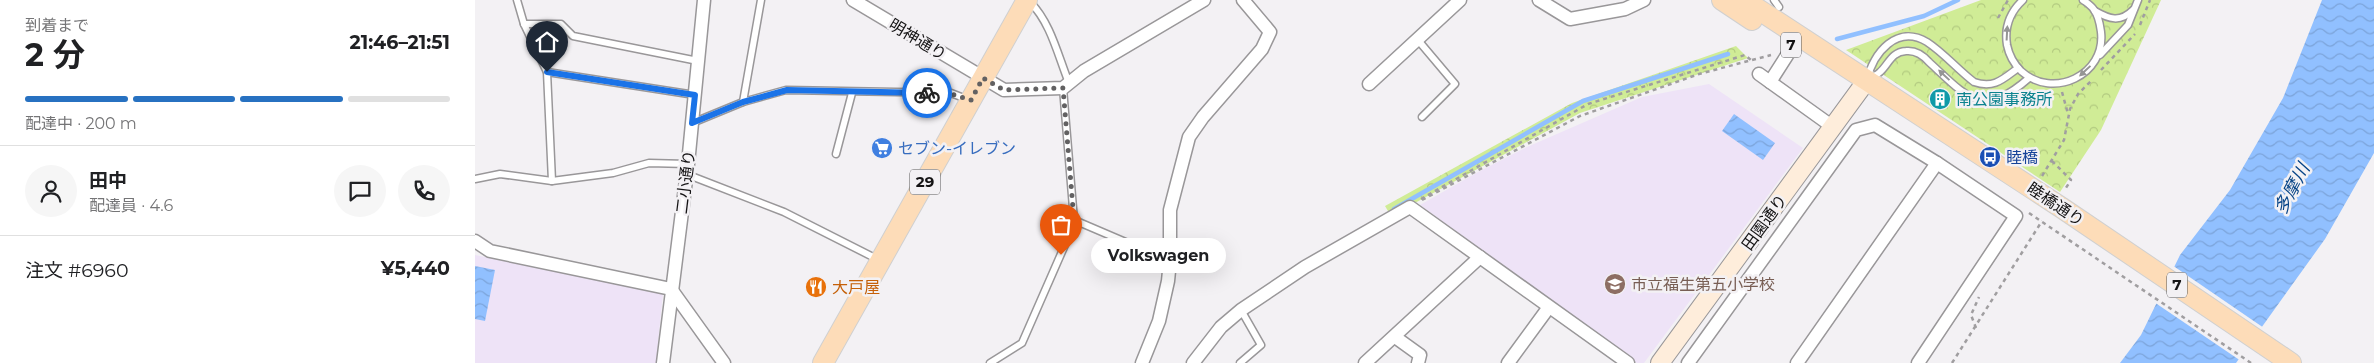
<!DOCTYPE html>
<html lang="ja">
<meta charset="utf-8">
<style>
body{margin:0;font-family:Montserrat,"Noto Sans JP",sans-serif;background:#f6f6f6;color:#202124;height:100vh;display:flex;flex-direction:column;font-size:19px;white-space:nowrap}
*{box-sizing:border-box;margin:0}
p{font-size:16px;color:#757577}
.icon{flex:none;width:28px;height:28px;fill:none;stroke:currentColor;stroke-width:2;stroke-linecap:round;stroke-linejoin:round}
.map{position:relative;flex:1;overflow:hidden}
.details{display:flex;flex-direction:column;background:#fff;width:475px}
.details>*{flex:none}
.pin{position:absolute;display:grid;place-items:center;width:42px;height:42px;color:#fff;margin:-51px -21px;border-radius:50% 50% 50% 0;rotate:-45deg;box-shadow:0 0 5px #0007}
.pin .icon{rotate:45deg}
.courier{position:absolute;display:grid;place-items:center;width:50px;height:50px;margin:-25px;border:4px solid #1a73e8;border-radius:50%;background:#fff;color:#222;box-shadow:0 1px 6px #0007}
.bubble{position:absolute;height:35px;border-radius:18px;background:#fff;box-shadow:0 5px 20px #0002;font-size:16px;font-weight:700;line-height:35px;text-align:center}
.headline em{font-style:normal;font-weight:700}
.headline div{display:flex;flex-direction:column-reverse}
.headline{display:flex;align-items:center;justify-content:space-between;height:85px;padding:0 25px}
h1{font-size:32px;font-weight:700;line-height:38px}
.bar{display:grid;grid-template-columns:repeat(4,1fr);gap:8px 5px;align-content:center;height:60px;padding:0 25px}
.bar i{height:6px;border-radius:4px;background:#e0e0e0}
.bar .current{background:#2771c1}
.bar p{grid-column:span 4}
.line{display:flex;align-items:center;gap:12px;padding:0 25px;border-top:1px solid #e0e0e0}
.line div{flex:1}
.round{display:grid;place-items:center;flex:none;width:52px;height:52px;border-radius:26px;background:#f6f6f6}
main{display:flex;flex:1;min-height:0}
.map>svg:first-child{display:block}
.education{fill:#eee3f7}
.park{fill:url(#park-crowns)}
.water{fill:url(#water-waves)}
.pier{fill:#f3f1f4}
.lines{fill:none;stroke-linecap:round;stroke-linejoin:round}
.stream{stroke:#91c0ff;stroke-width:4.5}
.lane-casing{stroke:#999799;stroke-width:9}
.street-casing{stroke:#999799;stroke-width:15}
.secondary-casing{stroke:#999799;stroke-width:20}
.primary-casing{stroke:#d0d0d0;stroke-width:22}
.path{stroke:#a09ea0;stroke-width:2.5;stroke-dasharray:4 4;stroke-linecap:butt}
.lane{stroke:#fff;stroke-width:6}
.street{stroke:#fff;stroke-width:12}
.secondary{stroke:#feeddb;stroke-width:18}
.primary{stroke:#fddcb8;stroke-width:20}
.oneway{fill:#959595}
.done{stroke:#626162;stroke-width:5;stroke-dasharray:0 9}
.route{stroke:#1a73e8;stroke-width:6}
.labels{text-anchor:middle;stroke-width:5;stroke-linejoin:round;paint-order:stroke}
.shield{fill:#f3f1f4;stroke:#575657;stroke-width:1}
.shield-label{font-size:15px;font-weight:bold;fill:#141314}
.street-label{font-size:16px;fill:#141314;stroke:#f3f1f4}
.culture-label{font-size:16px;fill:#0d838f;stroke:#f3f1f4;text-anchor:start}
.shop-label{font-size:16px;fill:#366cbe;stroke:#f3f1f4;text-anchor:start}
.transit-label{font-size:16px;fill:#164399;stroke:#f3f1f4;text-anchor:start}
.education-label{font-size:16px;fill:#785e54;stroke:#f3f1f4;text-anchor:start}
.food-label{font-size:16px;fill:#c56008;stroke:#f3f1f4;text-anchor:start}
.water-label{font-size:18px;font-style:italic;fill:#084588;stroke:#f3f1f4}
</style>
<main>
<section class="details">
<div class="headline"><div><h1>2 分</h1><p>到着まで</p></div><em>21:46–21:51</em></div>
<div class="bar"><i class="current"></i><i class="current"></i><i class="current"></i><i></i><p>配達中 · 200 m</p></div>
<div class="line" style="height:90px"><a class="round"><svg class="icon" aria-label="person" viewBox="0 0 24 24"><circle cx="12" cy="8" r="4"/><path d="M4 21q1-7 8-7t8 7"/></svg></a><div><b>田中</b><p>配達員 · 4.6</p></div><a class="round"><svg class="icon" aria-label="chat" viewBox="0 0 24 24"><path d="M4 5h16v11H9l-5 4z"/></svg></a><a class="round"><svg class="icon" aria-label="phone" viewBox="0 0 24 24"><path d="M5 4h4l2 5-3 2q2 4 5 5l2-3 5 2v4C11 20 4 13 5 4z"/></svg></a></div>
<div class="line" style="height:65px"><div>注文 #6960</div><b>¥5,440</b></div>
</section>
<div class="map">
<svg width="1899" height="363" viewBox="0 0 1899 363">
<defs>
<pattern id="park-crowns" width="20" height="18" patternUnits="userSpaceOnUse" patternTransform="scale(1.25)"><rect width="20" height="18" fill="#d0ec96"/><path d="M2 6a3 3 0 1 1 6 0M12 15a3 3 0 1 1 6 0" fill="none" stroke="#b2ca80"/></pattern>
<pattern id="water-waves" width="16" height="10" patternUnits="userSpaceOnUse" patternTransform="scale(1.25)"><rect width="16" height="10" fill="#91c0ff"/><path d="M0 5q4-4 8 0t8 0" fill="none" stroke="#7ca4da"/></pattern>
</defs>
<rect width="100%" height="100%" fill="#f3f1f4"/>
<!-- education -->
<g class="education">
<path d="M 1234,84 L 1328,148 L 1169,363 L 1162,363 L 945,205 L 1003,172 L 1052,147 L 1167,97 Z"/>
<path d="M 0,255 L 188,293 L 181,363 L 0,363 Z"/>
</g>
<!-- park -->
<g class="park">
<path d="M 1506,0 L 1686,0 L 1626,130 L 1585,192 L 1371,50 Z"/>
<path d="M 1261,46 L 1273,58 L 1105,113 L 916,216 L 910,206 L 1097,103 Z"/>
</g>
<!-- water -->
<g class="water">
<path d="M 1847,0 L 1899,0 L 1899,153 L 1850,239 L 1761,363 L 1645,363 L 1666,335 L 1705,255 L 1755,190 L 1808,98 Z"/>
<path d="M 1259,114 L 1300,143 L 1288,160 L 1247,131 Z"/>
<path d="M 0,266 L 20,270 L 10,321 L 0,319 Z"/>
</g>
<!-- pier -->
<path class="pier" d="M 1697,265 L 1789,328 L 1766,361 L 1679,302 Z"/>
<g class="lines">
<!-- stream -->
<g class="stream">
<path d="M 1362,39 L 1449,16 L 1483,0"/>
<path d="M 919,209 L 1108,101 L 1253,54"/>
</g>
<!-- lane casing -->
<g class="lane-casing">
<g id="lane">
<path d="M 42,0 L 49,24 L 72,72 L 77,181"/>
<path d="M 1299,0 L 1304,7"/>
<path d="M 1548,0 C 1535,12 1529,26 1532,45 C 1534,55 1539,64 1546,71 C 1578,100 1631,75 1626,32 C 1625,25 1624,16 1619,10 C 1617,6 1612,3 1608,0"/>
<path d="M 555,2 C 576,23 583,56 594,83"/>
<path d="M 1620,11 C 1634,19 1645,23 1658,10"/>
<path d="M 49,24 L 86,24 L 98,36 L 223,61"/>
<path d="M 942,39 L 980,84 L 947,117"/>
<path d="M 1625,55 L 1653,25 L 1663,0"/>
<path d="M 1543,68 C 1528,79 1519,89 1499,82 C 1483,70 1469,53 1452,42 C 1422,24 1398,53 1392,80 C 1396,78 1402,75 1405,72 C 1414,64 1416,52 1431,51 C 1441,50 1448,55 1454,62 C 1493,98 1507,119 1554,78"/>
<path d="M 72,72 L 220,95"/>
<path d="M 268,102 L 286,0"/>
<path d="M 217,123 L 268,102 L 311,90 L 476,93 L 494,100"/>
<path d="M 361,154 L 377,93"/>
<path d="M 211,174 L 309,212 L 402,259"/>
<path d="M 0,179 L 25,174 L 77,181 L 138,173 L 174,163 L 213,164"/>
<path d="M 599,220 L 695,261"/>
<path d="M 515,363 L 547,343 L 593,238 L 599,220 L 588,88"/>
<path d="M 765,363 L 786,345 L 766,310"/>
</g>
</g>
<!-- street casing -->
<g class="street-casing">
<g id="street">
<path d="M 378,0 L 529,90 L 588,88 L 609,71 L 729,0"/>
<path d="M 1064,0 L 1095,19 L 1150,9 L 1169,0"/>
<path d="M 1284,74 L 1358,127"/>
<path d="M 1295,82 L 1318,46"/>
<path d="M 894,84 L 985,0"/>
<path d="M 0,241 L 15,251 L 196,289 L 249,363"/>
<path d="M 920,337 L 945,355 L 943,363"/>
<path d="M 188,363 L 213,164 L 229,0"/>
<path d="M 667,363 L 684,321 L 693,281 L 695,261 L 695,210 L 714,137 L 728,117 L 787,49 L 795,32 L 768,0"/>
<path d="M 718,363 L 746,327 L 766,310 L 830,267 L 935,207 L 1153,363"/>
<path d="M 890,363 L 1005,257"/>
<path d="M 1033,363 L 1074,307"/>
<path d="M 1213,363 L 1381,130 L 1400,125 L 1462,163 L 1322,363"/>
<path d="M 1443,363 L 1541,216 L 1462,163"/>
</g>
</g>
<!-- secondary casing -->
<g class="secondary-casing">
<path id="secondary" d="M 1185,363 L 1392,80"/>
</g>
<!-- primary casing -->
<g class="primary-casing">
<g id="primary">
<path d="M 1247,0 L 1277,20"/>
<path d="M 1269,0 L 1587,208 L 1816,363"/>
<path d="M 348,363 L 552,0"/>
</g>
</g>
<!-- path -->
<g class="path">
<path d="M 1523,18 L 1533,0"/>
<path d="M 1665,25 L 1675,0"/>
<path d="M 1626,70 L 1660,34"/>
<path d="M 1587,92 L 1593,114"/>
<path d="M 1577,161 L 1596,180 L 1589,191"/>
<path d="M 1567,176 L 1589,140 L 1595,109 L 1603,94 L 1617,80"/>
<path d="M 946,199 L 1113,104 L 1270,55 L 1276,60"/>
<path d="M 947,200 L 1105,116 L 1224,74 L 1296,55"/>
<path d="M 1554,213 L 1776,363"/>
<path d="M 1501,328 L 1496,315 L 1504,297"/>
<path d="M 1477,363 L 1567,221"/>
</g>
<!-- lane -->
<use href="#lane" class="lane"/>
<!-- street -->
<use href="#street" class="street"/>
<!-- secondary -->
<use href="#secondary" class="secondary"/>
<!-- primary -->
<use href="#primary" class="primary"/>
</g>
<!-- one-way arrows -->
<defs><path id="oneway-solid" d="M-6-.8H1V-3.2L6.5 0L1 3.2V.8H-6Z" transform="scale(1.25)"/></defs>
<g class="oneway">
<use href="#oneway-solid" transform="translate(1532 33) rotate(-87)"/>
<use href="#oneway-solid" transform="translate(1610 71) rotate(137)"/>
<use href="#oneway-solid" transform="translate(1469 75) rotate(-137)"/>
</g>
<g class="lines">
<!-- done -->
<path class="done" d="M 452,93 L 476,94 L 496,100 L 508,78 L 529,90 L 588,88 L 599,220 L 586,255"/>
<!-- route -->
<path class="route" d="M 72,72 L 220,95 L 217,123 L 268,102 L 312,90 L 452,93"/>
</g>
<!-- icons -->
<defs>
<g id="building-disc" transform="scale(1.125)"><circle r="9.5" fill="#0f9aa8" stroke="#f3f1f4"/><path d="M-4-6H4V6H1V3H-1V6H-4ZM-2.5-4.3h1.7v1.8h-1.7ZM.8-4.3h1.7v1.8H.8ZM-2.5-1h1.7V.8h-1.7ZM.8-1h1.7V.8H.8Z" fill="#fff"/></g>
<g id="supermarket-disc" transform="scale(1.125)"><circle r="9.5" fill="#3f7fe0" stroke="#f3f1f4"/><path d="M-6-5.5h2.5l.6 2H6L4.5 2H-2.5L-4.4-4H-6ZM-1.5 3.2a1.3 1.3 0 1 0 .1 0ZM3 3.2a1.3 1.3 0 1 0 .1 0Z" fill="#fff"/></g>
<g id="bus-disc" transform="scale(1.125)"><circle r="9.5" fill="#1a4fb4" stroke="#f3f1f4"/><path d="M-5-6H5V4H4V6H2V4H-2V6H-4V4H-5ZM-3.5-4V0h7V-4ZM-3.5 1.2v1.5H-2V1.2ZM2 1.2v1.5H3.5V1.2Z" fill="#fff"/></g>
<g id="school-disc" transform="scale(1.125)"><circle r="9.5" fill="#8d6e63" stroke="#f3f1f4"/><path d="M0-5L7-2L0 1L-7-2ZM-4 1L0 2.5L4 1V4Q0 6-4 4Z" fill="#fff"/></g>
<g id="restaurant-disc" transform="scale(1.125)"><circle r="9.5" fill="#e8710a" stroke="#f3f1f4"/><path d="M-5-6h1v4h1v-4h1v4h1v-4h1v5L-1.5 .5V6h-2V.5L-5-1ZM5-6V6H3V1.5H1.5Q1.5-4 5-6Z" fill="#fff"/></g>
</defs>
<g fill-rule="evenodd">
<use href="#building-disc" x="1465" y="99"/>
<use href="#supermarket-disc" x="407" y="148"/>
<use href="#bus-disc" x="1515" y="157"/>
<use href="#school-disc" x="1140" y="284"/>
<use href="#restaurant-disc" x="341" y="287"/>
</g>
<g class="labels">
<!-- shield labels -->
<g class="shield">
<rect x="1306" y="32.5" width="20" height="25" rx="4"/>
<rect x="435" y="169.5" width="30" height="25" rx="4"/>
<rect x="1692" y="272.5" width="20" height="25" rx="4"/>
</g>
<g class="shield-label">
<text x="1316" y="50">7</text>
<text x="450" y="187">29</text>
<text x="1702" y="290">7</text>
</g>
<!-- street labels -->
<g class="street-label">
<text transform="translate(443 39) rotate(31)" y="6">明神通り</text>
<text transform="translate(210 182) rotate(-83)" y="6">二小通り</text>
<text transform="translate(1581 204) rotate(34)" y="6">睦橋通り</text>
<text transform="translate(1289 222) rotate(-54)" y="6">田園通り</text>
</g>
<!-- culture labels -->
<g class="culture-label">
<text x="1481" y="105">南公園事務所</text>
</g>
<!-- shop labels -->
<g class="shop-label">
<text x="423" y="154">セブン-イレブン</text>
</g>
<!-- transit labels -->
<g class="transit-label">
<text x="1531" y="163">睦橋</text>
</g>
<!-- education labels -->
<g class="education-label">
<text x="1156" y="290">市立福生第五小学校</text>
</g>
<!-- food labels -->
<g class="food-label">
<text x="357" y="293">大戸屋</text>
</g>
<!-- water labels -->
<g class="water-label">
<text transform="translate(1817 189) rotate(-62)" y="6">多摩川</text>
</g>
</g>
</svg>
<div class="pin" style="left:586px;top:255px;background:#ea580c"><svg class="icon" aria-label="bag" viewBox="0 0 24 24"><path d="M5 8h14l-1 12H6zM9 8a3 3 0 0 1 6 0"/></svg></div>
<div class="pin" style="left:72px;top:72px;background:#1f2937"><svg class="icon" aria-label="home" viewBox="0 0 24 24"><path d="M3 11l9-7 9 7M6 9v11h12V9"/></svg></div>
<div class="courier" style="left:452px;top:93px"><svg class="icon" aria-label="bike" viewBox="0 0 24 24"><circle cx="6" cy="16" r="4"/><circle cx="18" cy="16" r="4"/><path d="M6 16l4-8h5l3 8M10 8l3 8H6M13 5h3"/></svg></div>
<div class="bubble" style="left:616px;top:238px;width:135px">Volkswagen</div>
</div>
</main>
